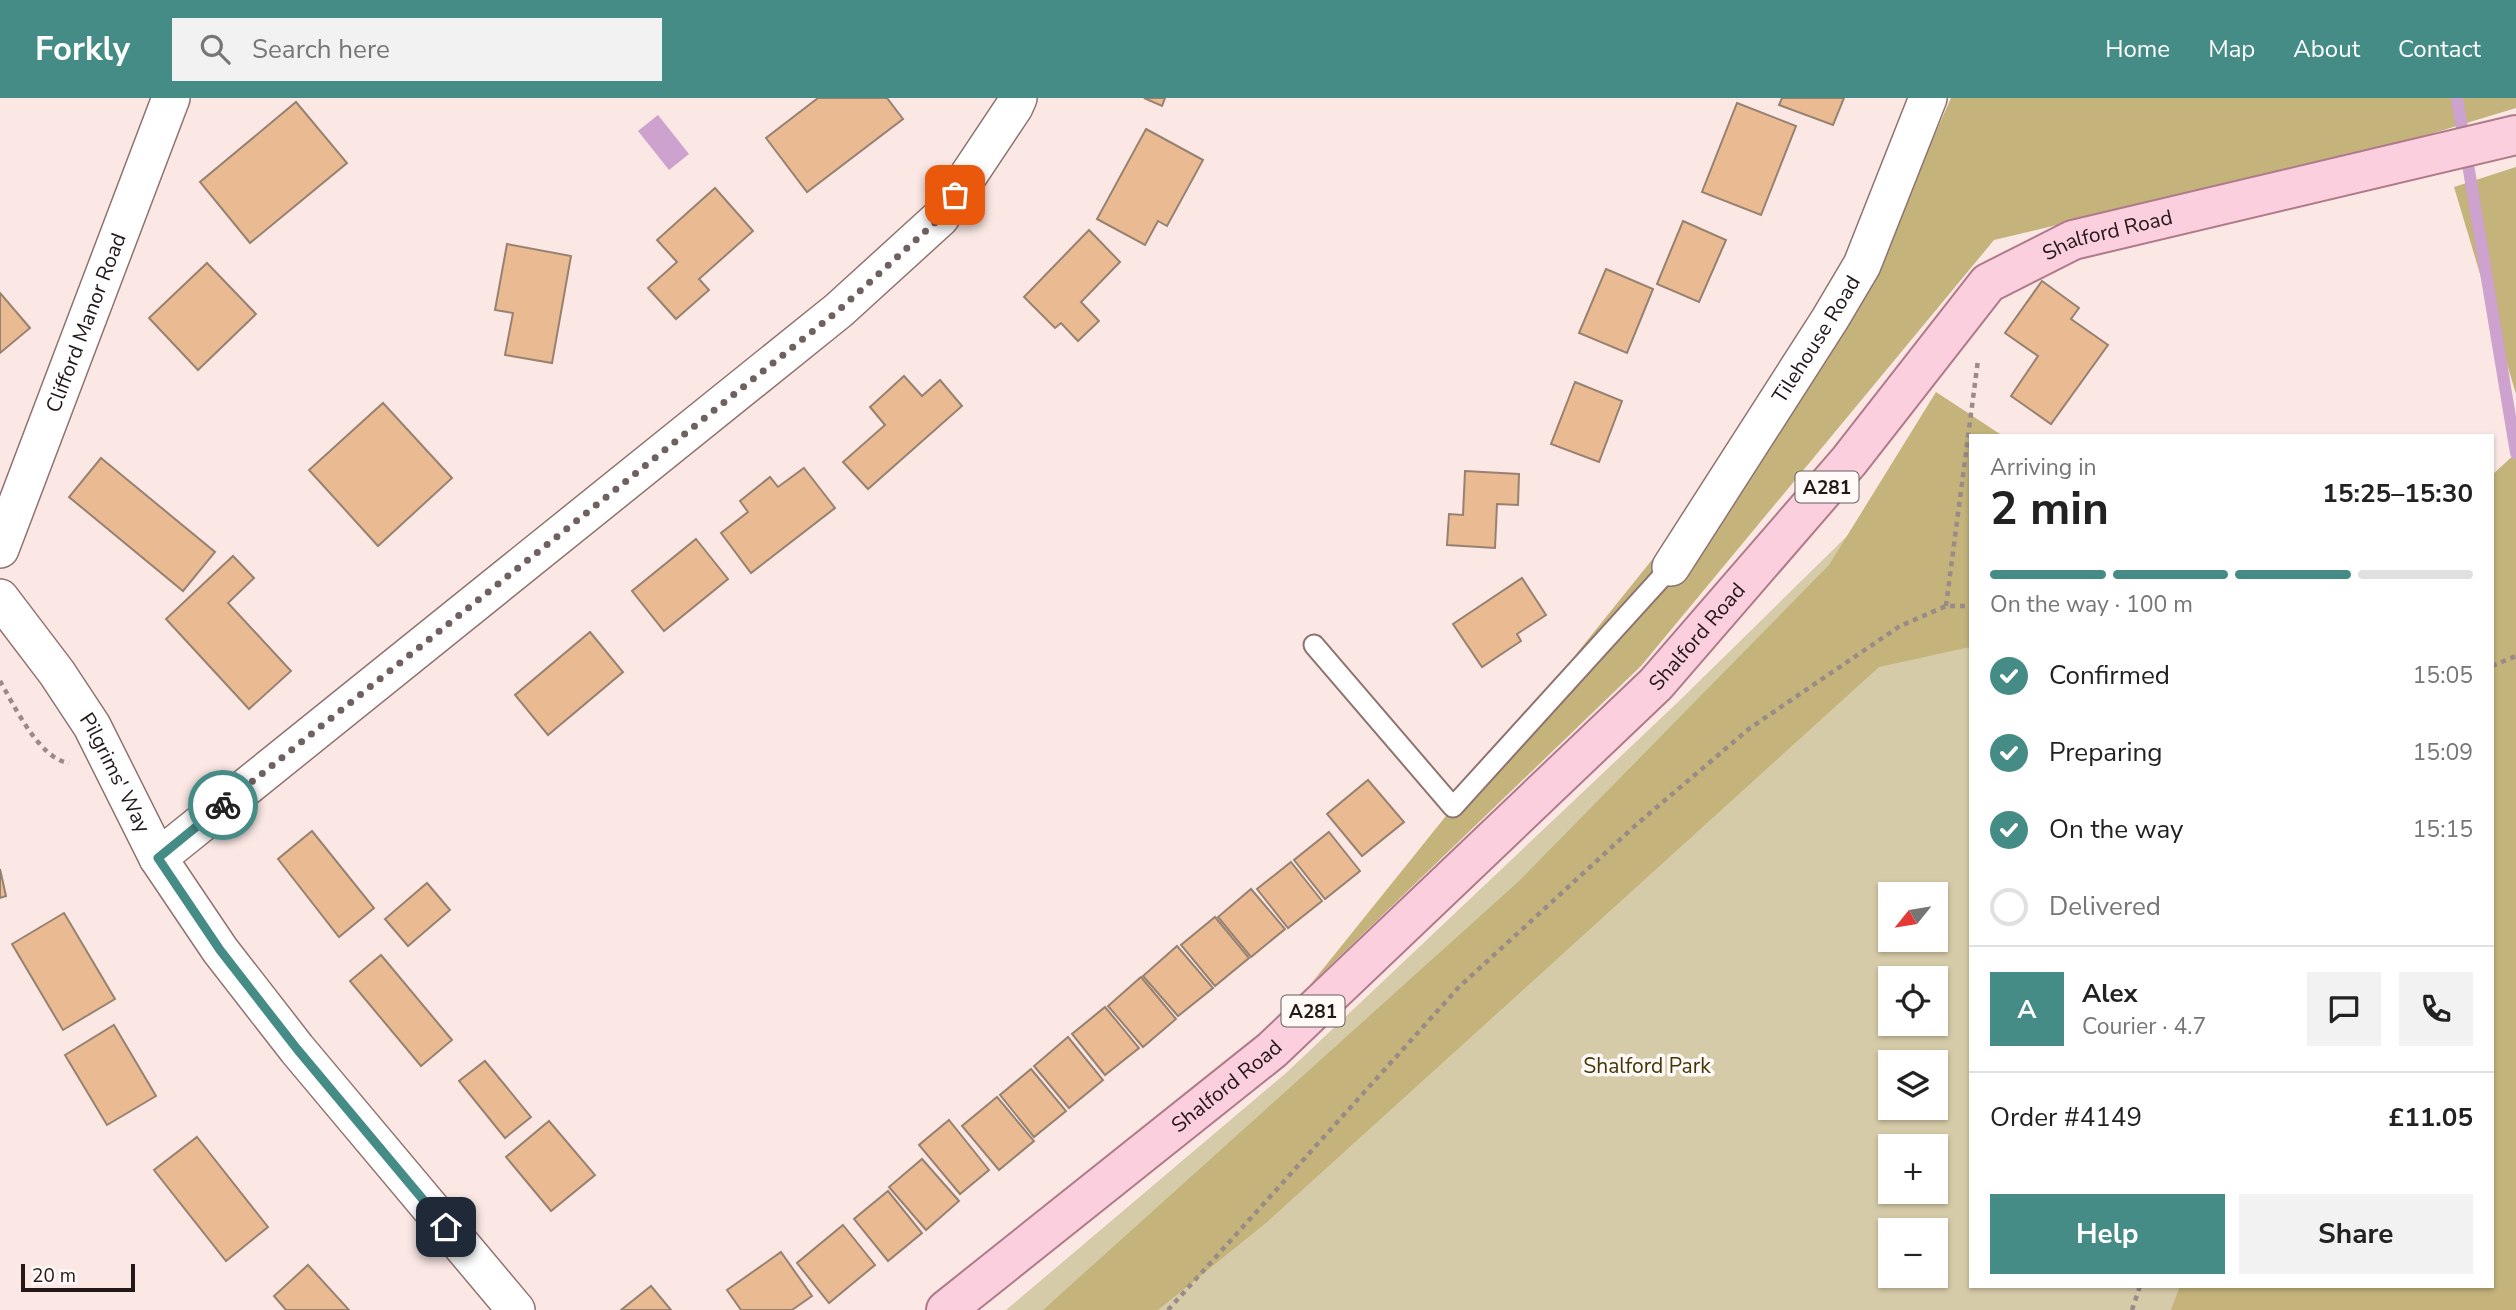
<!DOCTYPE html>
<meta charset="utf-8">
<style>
body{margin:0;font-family:"Nunito Sans",sans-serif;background:#f2f2f2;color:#222;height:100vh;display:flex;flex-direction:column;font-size:26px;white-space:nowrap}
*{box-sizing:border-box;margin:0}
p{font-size:23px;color:#767676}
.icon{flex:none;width:38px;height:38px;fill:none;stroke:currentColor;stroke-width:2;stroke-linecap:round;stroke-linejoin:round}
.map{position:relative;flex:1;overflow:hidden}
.side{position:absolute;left:1969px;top:336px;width:525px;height:854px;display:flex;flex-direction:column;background:#fff;border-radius:0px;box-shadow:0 2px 5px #0004}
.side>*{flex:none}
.needle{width:46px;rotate:240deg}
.tools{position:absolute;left:1878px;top:784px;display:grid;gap:14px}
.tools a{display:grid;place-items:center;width:70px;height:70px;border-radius:0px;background:#fff;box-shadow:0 2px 5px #0004;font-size:35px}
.scale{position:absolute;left:21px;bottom:18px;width:114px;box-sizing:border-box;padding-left:7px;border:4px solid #231817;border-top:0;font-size:19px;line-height:24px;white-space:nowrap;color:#231817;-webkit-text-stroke:5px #fff9f7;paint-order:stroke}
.pin{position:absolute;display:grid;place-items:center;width:60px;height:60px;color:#fff;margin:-30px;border-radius:14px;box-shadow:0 4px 10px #0006}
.courier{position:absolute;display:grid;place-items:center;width:70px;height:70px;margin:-35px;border:5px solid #458c86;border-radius:50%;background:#fff;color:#222;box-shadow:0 2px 9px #0007}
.summary em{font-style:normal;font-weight:700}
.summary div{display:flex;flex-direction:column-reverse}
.summary{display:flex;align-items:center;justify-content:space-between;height:119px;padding:0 21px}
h1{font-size:46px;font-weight:700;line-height:52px}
.bar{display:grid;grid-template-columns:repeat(4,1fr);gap:10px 7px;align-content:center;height:84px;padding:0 21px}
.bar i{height:9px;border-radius:5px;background:#e0e0e0}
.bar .selected{background:#458c86}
.bar p{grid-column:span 4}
.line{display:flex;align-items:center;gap:18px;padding:0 21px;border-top:2px solid #e0e0e0}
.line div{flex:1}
.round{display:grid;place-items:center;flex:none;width:74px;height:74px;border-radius:0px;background:#f2f2f2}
ol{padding:0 21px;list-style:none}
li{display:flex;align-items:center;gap:21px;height:77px}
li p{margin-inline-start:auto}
li .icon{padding:7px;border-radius:50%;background:#458c86;color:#fff;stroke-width:4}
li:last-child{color:#767676}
li i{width:38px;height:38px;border:4px solid #e0e0e0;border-radius:50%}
.cta{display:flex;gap:14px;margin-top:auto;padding:14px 21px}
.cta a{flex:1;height:80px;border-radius:0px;background:#458c86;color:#fff;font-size:28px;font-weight:700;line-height:80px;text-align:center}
.cta a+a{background:#f2f2f2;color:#222}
header{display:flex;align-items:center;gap:42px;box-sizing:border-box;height:98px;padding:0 35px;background:#458c86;color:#fff}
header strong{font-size:33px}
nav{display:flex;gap:38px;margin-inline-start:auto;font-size:24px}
.search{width:490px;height:63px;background:#f2f2f2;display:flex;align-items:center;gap:18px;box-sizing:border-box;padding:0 24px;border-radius:0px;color:#767676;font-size:26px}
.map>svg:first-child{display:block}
.green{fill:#d6cba8;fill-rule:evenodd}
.forest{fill:#c4b37a}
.water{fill:#cda2ce}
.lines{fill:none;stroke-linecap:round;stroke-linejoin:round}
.stream{stroke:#cda2ce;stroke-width:12}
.building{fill:#eaba92;stroke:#978271;stroke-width:2}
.lane-casing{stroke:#8f736f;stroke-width:23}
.street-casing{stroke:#8f736f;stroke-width:40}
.primary-casing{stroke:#af7a8a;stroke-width:42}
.path{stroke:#9a8a88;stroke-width:4.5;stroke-dasharray:5 5;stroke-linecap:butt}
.lane{stroke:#fff;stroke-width:19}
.street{stroke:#fff;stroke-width:37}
.primary{stroke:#fccfde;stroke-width:38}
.done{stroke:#6f615f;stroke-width:7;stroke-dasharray:0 12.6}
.route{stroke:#458c86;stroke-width:9}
.labels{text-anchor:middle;stroke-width:7;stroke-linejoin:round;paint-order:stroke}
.shield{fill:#fff9f7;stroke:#655c5a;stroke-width:2}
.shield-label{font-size:19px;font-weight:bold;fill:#231817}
.street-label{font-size:21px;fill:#231817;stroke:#fff9f7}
.park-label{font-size:21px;fill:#433606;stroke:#fff9f7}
</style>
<header>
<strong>Forkly</strong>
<div class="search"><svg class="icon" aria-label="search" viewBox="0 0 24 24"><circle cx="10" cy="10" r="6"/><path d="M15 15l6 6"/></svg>Search here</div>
<nav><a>Home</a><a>Map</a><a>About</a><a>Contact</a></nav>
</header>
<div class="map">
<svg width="2516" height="1212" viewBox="0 0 2516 1212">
<rect width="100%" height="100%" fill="#fbe8e5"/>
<!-- green -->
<path class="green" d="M 1950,337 L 1970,357 L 1970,1188 L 2492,1188 L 2492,594 L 2516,602 L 2516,1212 L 1006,1212 L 1286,975 L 1677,605 ZM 1890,796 L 1936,796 L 1936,842 L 1890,842 ZM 1890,880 L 1936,880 L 1936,926 L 1890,926 ZM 1890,964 L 1936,964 L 1936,1010 L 1890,1010 ZM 1890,1048 L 1936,1048 L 1936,1094 L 1890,1094 ZM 1890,1132 L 1936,1132 L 1936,1178 L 1890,1178 Z"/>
<!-- forest -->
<g class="forest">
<path d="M 1951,0 L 2516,0 L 2516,10 L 2404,44 L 1994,142 L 1641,568 L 1310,887 L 1861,202 Z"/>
<path d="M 2516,69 L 2516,296 L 2454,89 Z"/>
<path d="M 1936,294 L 2003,338 L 1970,338 L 1970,549 L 1879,569 L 1266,1125 L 1158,1212 L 1043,1212 L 1518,784 L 1829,467 Z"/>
<path d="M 2516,355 L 2516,1212 L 2171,1212 L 2180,1188 L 2492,1188 L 2492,377 Z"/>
</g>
<!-- water -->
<path class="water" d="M 658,17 L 689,56 L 669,72 L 638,33 Z"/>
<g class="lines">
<!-- stream -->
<path class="stream" d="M 2457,0 L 2516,355"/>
</g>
<!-- building -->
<g class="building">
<path d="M 818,0 L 887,0 L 903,21 L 807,94 L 766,40 Z"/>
<path d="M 1144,0 L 1165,0 L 1162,8 Z"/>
<path d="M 1782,0 L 1844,0 L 1833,27 L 1779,7 Z"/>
<path d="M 296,4 L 347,65 L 250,145 L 200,84 Z"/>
<path d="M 1737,5 L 1796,28 L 1761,117 L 1702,94 Z"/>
<path d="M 1146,31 L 1203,62 L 1167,128 L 1158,123 L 1145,147 L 1097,121 Z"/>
<path d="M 715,90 L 753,133 L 699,181 L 709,192 L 676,221 L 648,190 L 677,164 L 657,142 Z"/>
<path d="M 1683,123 L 1726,142 L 1699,204 L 1657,186 Z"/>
<path d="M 1089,132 L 1120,164 L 1081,204 L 1099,223 L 1078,243 L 1061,225 L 1055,230 L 1024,199 Z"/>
<path d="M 507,146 L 571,158 L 552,265 L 505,257 L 513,215 L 495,212 Z"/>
<path d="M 207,165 L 256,216 L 198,272 L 149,220 Z"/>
<path d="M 1606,171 L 1653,191 L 1627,255 L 1579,235 Z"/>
<path d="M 2042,183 L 2079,210 L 2071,221 L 2108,247 L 2051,326 L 2011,298 L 2038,258 L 2005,235 Z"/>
<path d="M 0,195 L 30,230 L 0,255 Z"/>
<path d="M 904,278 L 922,298 L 940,282 L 962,308 L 868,391 L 843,364 L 885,327 L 870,309 Z"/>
<path d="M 1575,284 L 1622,303 L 1599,364 L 1551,346 Z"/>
<path d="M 383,305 L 452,380 L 378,448 L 309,372 Z"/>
<path d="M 101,360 L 215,454 L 183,493 L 69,399 Z"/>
<path d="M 804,370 L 835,410 L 751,475 L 721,435 L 748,414 L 740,403 L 770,379 L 778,389 Z"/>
<path d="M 1465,373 L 1519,376 L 1518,407 L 1497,406 L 1495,450 L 1447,447 L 1449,416 L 1463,417 Z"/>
<path d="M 696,441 L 728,481 L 664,533 L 632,493 Z"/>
<path d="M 233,458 L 254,480 L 228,505 L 291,573 L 249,611 L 166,521 Z"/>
<path d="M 1522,480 L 1546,517 L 1517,536 L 1521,543 L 1482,569 L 1453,526 Z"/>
<path d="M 590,534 L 623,574 L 548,637 L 515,597 Z"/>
<path d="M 1368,682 L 1404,724 L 1362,758 L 1327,716 Z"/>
<path d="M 312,733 L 374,810 L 339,839 L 278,761 Z"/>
<path d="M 1329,734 L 1360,773 L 1325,801 L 1294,762 Z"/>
<path d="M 1291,764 L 1322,803 L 1288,830 L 1257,791 Z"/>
<path d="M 0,771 L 6,798 L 0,800 Z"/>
<path d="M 427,785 L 450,812 L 408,848 L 385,821 Z"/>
<path d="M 1251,791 L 1285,831 L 1251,859 L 1218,819 Z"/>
<path d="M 64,815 L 115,901 L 63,932 L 12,846 Z"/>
<path d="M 1215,819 L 1249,860 L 1215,888 L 1181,847 Z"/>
<path d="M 1177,848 L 1213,890 L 1178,918 L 1143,878 Z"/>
<path d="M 381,857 L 452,942 L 421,968 L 350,883 Z"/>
<path d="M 1141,879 L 1176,921 L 1143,949 L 1108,908 Z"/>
<path d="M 1105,909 L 1139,950 L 1105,977 L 1072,936 Z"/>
<path d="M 114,927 L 156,998 L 107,1027 L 65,957 Z"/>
<path d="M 1068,939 L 1103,982 L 1069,1010 L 1034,968 Z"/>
<path d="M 485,963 L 531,1019 L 505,1040 L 459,983 Z"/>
<path d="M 1031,971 L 1066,1013 L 1034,1039 L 1000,997 Z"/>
<path d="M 997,999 L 1034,1043 L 999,1072 L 962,1028 Z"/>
<path d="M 949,1022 L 989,1072 L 960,1096 L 919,1047 Z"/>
<path d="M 549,1023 L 595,1077 L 551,1113 L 506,1059 Z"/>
<path d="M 197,1039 L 268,1129 L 226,1163 L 154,1072 Z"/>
<path d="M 922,1061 L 959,1103 L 926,1132 L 889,1089 Z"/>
<path d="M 888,1093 L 922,1135 L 888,1163 L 854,1121 Z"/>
<path d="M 843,1127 L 875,1167 L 829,1205 L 797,1165 Z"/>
<path d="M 781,1154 L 812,1198 L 792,1212 L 741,1212 L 727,1192 Z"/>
<path d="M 308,1167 L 349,1212 L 286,1212 L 274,1198 Z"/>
<path d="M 651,1188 L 671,1212 L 621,1212 Z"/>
</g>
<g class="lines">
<!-- lane casing -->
<g class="lane-casing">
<path id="lane" d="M 1314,547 L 1453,709 L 1671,469"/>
</g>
<!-- street casing -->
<g class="street-casing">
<g id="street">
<path id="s1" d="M 0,451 L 171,0"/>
<path id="s2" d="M 1671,469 L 1830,221 L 1862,167 L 1928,0"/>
<path id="s3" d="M 0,500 L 57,575 L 92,628 L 158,760 L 220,852 L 297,951 L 516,1212"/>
<path d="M 158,760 L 839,212 L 940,120 L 1014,9 L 1018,0"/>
</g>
</g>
<!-- primary casing -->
<g class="primary-casing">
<g id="primary">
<path id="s4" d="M 946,1212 L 1272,952 L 1656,586 L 1849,363 L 1988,185 L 2073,142 L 2516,37"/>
</g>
</g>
<!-- path -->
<g class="path">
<path d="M 1946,508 L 1978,262"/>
<path d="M 2492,568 L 2516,558"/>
<path d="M 0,583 C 14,607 39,661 69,665"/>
<path d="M 1168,1212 L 1459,889 L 1637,726 L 1750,630 L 1900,528 L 1946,508 L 1970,508"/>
<path d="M 2132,1212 L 2140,1188"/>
</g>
<!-- lane -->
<use href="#lane" class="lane"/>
<!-- street -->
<use href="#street" class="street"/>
<!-- primary -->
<use href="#primary" class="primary"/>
</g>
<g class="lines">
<!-- done -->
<path class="done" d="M 223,707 L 839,212 L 940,120 L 955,97"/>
<!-- route -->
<path class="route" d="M 223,707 L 158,760 L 220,852 L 297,951 L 446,1129"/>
</g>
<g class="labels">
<!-- shield labels -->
<g class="shield">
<rect x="1795.5" y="373.5" width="63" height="31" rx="5"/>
<rect x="1281.5" y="897.5" width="63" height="31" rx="5"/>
</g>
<g class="shield-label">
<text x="1827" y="396">A281</text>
<text x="1313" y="920">A281</text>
</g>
<!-- street labels -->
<g class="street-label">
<text dy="7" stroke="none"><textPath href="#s4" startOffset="1598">Shalford Road</textPath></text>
<text dy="7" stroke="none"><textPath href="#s1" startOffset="242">Clifford Manor Road</textPath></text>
<text dy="7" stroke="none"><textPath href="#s2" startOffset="270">Tilehouse Road</textPath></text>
<text dy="7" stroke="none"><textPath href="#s4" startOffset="1010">Shalford Road</textPath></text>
<text dy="7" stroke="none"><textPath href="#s3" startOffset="210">Pilgrims' Way</textPath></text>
<text dy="7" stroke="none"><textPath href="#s4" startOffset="359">Shalford Road</textPath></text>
</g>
<!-- park labels -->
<g class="park-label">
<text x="1647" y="975">Shalford Park</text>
</g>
</g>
</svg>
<div class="tools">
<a><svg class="needle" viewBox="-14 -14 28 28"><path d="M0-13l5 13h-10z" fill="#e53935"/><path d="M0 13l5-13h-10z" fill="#767676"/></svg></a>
<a><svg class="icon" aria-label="locate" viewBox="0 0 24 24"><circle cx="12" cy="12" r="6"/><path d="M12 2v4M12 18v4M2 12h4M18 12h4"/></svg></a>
<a><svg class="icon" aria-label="layers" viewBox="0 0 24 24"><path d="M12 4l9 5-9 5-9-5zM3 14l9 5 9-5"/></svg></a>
<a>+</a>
<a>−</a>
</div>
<div class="scale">20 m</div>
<div class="pin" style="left:955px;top:97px;background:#ea580c"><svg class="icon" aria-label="bag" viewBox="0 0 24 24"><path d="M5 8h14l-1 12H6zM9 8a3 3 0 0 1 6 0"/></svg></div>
<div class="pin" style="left:446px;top:1129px;background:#1f2937"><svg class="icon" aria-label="home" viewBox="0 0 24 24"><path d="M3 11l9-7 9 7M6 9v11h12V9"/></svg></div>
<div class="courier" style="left:223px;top:707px"><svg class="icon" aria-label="bike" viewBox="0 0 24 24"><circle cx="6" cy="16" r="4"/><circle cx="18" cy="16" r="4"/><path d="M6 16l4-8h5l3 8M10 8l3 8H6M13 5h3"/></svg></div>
<section class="side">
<div class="summary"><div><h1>2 min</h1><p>Arriving in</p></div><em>15:25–15:30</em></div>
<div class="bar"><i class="selected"></i><i class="selected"></i><i class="selected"></i><i></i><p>On the way · 100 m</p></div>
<ol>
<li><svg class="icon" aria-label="check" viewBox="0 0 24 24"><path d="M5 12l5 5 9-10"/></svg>Confirmed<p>15:05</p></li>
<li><svg class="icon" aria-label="check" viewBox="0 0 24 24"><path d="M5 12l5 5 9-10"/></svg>Preparing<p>15:09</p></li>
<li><svg class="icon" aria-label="check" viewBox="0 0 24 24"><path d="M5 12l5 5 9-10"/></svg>On the way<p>15:15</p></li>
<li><i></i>Delivered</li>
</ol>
<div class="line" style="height:126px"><b class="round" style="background:#458c86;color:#fff">A</b><div><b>Alex</b><p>Courier · 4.7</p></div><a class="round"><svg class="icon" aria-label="chat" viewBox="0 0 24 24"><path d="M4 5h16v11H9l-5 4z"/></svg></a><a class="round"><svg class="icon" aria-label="phone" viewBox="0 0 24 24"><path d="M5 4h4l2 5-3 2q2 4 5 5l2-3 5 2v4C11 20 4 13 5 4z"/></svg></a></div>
<div class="line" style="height:91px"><div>Order #4149</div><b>£11.05</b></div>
<div class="cta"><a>Help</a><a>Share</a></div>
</section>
</div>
